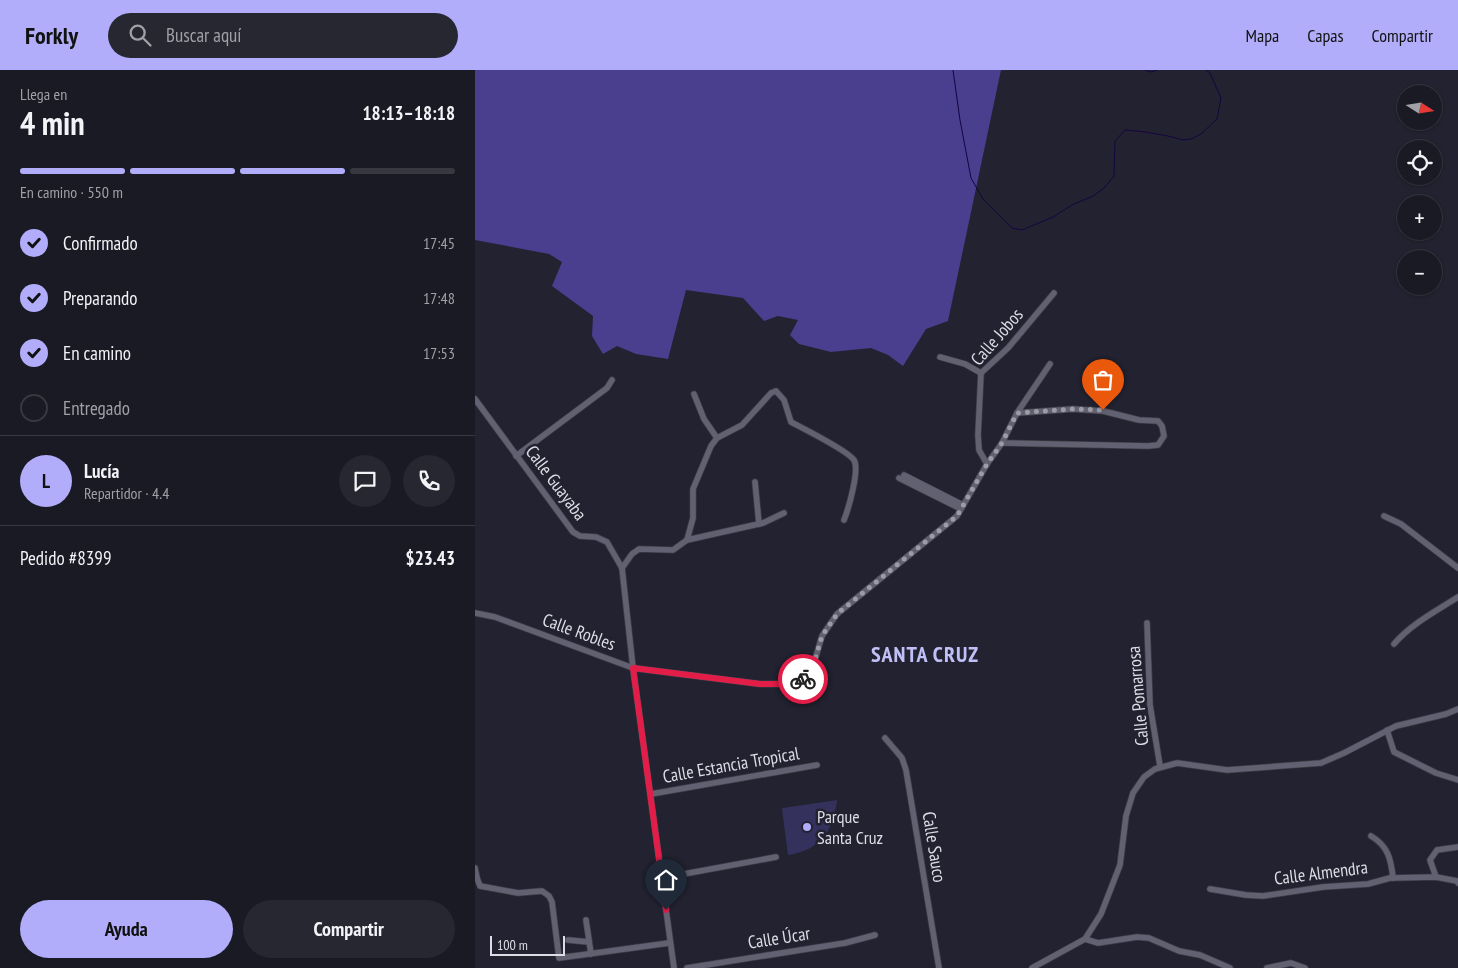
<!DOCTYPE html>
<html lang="es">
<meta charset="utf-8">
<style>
body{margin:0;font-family:"PT Sans Narrow",sans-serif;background:#272731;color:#f1f3f6;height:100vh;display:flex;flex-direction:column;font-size:19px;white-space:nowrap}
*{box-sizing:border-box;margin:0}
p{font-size:16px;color:#9fa1a6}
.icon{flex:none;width:28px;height:28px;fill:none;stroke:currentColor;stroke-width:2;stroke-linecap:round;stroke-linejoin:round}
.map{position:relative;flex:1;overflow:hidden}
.drawer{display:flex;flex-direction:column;background:#1a1a24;width:475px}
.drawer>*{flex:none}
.needle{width:32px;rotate:102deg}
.fabs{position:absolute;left:922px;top:15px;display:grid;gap:10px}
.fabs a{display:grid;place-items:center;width:45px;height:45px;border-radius:50%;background:#1a1a24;box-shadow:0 1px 4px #0004,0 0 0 1px #383841;font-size:25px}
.scale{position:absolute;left:15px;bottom:12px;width:75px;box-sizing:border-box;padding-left:5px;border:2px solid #dddde6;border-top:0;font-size:14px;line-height:18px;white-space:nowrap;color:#dddde6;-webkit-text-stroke:4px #222230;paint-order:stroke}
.pin{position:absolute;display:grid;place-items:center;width:42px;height:42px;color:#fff;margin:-51px -21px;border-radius:50% 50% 50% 0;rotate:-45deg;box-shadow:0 0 5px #0007}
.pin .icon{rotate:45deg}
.courier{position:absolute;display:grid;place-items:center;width:50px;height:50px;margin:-25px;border:4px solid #e11d48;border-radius:50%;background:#fff;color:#222;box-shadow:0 1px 6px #0007}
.head em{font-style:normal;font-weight:700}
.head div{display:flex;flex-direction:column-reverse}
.head{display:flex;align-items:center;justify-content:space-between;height:85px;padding:0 20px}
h1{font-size:32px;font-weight:700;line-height:38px}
.bar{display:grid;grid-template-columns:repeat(4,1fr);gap:8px 5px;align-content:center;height:60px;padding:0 20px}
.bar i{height:6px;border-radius:4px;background:#383841}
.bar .selected{background:#b1adfa}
.bar p{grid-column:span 4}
.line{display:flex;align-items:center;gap:12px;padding:0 20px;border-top:1px solid #383841}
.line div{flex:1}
.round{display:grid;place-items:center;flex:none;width:52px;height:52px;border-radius:26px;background:#272731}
ol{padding:0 20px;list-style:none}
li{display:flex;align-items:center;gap:15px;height:55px}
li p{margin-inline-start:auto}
li .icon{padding:5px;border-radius:50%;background:#b1adfa;color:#111;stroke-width:4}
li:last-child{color:#9fa1a6}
li i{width:28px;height:28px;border:2px solid #383841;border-radius:50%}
.primary-button{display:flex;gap:10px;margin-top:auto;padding:10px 20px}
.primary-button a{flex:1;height:58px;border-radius:30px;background:#b1adfa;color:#111;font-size:20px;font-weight:700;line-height:58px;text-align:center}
.primary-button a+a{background:#272731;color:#f1f3f6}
header{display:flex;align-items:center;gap:30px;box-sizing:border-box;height:70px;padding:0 25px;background:#b1adfa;color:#111}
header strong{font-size:24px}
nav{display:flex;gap:28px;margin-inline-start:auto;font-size:18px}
.search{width:350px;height:45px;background:#272731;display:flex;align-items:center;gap:12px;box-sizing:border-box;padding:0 18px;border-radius:28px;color:#9fa1a6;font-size:19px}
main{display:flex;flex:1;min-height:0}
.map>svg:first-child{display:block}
.green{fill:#35315d}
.forest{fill:#4a3e8e}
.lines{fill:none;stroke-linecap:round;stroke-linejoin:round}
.stream{stroke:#15043f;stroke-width:1}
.minor-casing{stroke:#3e3d49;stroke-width:7}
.minor{stroke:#616171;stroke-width:5.5}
.done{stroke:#9c9ca6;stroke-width:5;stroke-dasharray:0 9}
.route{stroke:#e11d48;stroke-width:6}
.poi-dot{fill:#b1adfa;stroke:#222230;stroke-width:2}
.labels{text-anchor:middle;stroke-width:5;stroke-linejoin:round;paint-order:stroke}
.street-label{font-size:18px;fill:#dddde6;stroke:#222230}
.poi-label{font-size:18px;fill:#dddde6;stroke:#222230;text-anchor:start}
.district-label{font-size:22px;font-weight:bold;letter-spacing:1px;fill:#c1bff8;stroke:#222230}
</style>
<header>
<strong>Forkly</strong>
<div class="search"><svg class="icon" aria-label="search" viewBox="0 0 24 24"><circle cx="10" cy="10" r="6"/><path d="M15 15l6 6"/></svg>Buscar aquí</div>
<nav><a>Mapa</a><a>Capas</a><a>Compartir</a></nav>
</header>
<main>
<section class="drawer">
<div class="head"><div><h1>4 min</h1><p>Llega en</p></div><em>18:13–18:18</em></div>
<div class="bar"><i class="selected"></i><i class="selected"></i><i class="selected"></i><i></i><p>En camino · 550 m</p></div>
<ol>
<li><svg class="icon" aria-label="check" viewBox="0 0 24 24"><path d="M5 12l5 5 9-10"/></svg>Confirmado<p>17:45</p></li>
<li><svg class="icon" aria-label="check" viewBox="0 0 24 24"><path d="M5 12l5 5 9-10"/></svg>Preparando<p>17:48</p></li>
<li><svg class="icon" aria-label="check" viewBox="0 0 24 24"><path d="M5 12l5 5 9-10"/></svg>En camino<p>17:53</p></li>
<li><i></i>Entregado</li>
</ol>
<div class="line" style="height:90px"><b class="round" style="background:#b1adfa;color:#111">L</b><div><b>Lucía</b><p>Repartidor · 4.4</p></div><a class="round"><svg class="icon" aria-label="chat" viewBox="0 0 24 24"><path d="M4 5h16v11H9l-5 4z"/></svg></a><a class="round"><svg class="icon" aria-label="phone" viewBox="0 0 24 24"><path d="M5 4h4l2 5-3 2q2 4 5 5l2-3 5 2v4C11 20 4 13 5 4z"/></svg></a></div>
<div class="line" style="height:65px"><div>Pedido #8399</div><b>$23.43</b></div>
<div class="primary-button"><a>Ayuda</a><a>Compartir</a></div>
</section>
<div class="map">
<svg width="983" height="898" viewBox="0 0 983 898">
<rect width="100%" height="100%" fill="#222230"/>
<!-- green -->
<path class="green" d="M 362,730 C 358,762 345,780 313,785 L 307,739 L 308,738 Z"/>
<!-- forest -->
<path class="forest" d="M 0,0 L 526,0 L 473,251 L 451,259 L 428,296 L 413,285 L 396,278 L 356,282 L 324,274 L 315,265 L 323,250 L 303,246 L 289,251 L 268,228 L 211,220 L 193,289 L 161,284 L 142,276 L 128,284 L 117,266 L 118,246 L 77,216 L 87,192 L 74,184 L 0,170 Z"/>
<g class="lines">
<!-- stream -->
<g class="stream">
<path d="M 478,0 L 485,50 L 496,108 L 508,129 L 537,158 L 547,160 L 578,147 L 597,135 L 618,126 L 629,118 L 639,106 L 640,71 L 650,60 L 671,62 L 693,66 L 708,70 L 716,69 L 726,64 L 742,49 L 746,28 L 735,3 L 731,0"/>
<path d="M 670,0 L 676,2 L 682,0"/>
</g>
<!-- minor casing -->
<g class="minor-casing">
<g id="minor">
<path d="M 465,287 L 490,294 L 506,303"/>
<path d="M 219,324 L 229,349 L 242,368"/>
<path d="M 0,329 L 98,462 L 105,466 L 121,467 L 132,472 L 147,498 L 158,598 L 199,898"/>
<path d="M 527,373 L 673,376 L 683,375 L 689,366 L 687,356 L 683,351 L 664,350 L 628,341 L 598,339 L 542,343"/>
<path d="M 41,386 L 132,318 L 137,310"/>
<path d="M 512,394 L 504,380 L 503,365 L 506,303 L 533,278 L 579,223"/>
<path d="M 429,405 L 488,435"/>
<path d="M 424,408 L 486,439"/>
<path d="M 280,412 L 284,454"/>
<path d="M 909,446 L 926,454 L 983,498"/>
<path d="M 212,470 L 288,453 L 309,443"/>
<path d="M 147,498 L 157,484 L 164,479 L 198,480 L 212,470 L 218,448 L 218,419 L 236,376 L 242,368 L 267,355 L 296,323 L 301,321 L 309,330 L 316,352 C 329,359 372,380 379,390 C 385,400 373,440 369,450"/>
<path d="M 0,543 L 20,547 L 158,598 L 285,614 L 322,614 L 336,603 L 347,566 L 362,544 L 482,446 L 512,394 L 527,373 L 542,343 L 575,294"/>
<path d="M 672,553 L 675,635 L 685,696"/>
<path d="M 919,574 C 936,554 961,541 983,527"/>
<path d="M 912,660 L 919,682 L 961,703 L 983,710"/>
<path d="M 410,668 L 427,688 L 431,700 L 464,898"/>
<path d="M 176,724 L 342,695"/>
<path d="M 896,766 C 913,776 916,789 918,808"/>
<path d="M 0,798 L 2,808 L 5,816 L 43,823 L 67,821 L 74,826 L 77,832 L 84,888 L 194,873"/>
<path d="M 961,807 L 955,790 L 962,780 L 983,777"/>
<path d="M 187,808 L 301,787"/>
<path d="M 735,819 L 771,825 L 788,826 L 848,817 L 893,814 L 915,808 L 961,807 L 982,811 L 983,813"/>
<path d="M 111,850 L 116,884"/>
<path d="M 610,869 L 623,873 L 662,867 L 674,868 L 704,881 L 725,885 L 755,898"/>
<path d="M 93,870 L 114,872"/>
<path d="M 212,898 L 370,873 L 400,865"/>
<path d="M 557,898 L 610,869 L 626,844 L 645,795 L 651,746 L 658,723 L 669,707 L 680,699 L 702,693 L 752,700 L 846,693 L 869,683 L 921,656 L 971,644 L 983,639"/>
<path d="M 792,898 L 816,893 L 830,898"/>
</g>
</g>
<!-- minor -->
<use href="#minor" class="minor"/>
</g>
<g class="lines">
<!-- done -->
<path class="done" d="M 328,609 L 336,603 L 347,566 L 362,544 L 482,446 L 512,394 L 527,373 L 542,343 L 598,339 L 628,340"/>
<!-- route -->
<path class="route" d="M 191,840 L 158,598 L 285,614 L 322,614 L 328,609"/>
</g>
<!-- markers -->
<circle class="poi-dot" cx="332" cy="757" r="5"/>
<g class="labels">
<!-- street labels -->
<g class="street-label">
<text transform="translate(522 267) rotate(-49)" y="6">Calle Jobos</text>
<text transform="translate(81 413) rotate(53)" y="6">Calle Guayaba</text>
<text transform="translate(104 562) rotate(20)" y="6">Calle Robles</text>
<text transform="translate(663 626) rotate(-95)" y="6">Calle Pomarrosa</text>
<text transform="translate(256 695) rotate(-10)" y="6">Calle Estancia Tropical</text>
<text transform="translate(459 777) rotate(81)" y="6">Calle Sauco</text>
<text transform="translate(846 803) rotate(-7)" y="6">Calle Almendra</text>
<text transform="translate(304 868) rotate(-9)" y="6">Calle Úcar</text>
</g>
<!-- poi labels -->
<g class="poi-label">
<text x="342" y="753">Parque<tspan x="342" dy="21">Santa Cruz</tspan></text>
</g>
<!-- district labels -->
<g class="district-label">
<text x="450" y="592">SANTA CRUZ</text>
</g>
</g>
</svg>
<div class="fabs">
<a><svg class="needle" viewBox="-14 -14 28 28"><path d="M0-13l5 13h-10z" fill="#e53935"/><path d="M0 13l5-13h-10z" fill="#9fa1a6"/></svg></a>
<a><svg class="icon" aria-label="locate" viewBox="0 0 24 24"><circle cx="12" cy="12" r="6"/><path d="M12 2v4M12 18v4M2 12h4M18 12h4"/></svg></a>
<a>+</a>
<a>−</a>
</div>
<div class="scale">100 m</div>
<div class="pin" style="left:628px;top:340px;background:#ea580c"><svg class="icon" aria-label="bag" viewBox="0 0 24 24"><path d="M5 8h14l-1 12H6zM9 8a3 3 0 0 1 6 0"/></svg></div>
<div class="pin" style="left:191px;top:840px;background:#1f2937"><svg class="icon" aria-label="home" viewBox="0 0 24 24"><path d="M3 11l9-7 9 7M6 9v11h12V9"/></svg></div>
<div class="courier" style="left:328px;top:609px"><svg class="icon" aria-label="bike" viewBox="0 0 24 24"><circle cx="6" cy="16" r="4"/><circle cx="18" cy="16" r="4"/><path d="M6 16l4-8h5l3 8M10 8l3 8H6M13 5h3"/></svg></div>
</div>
</main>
